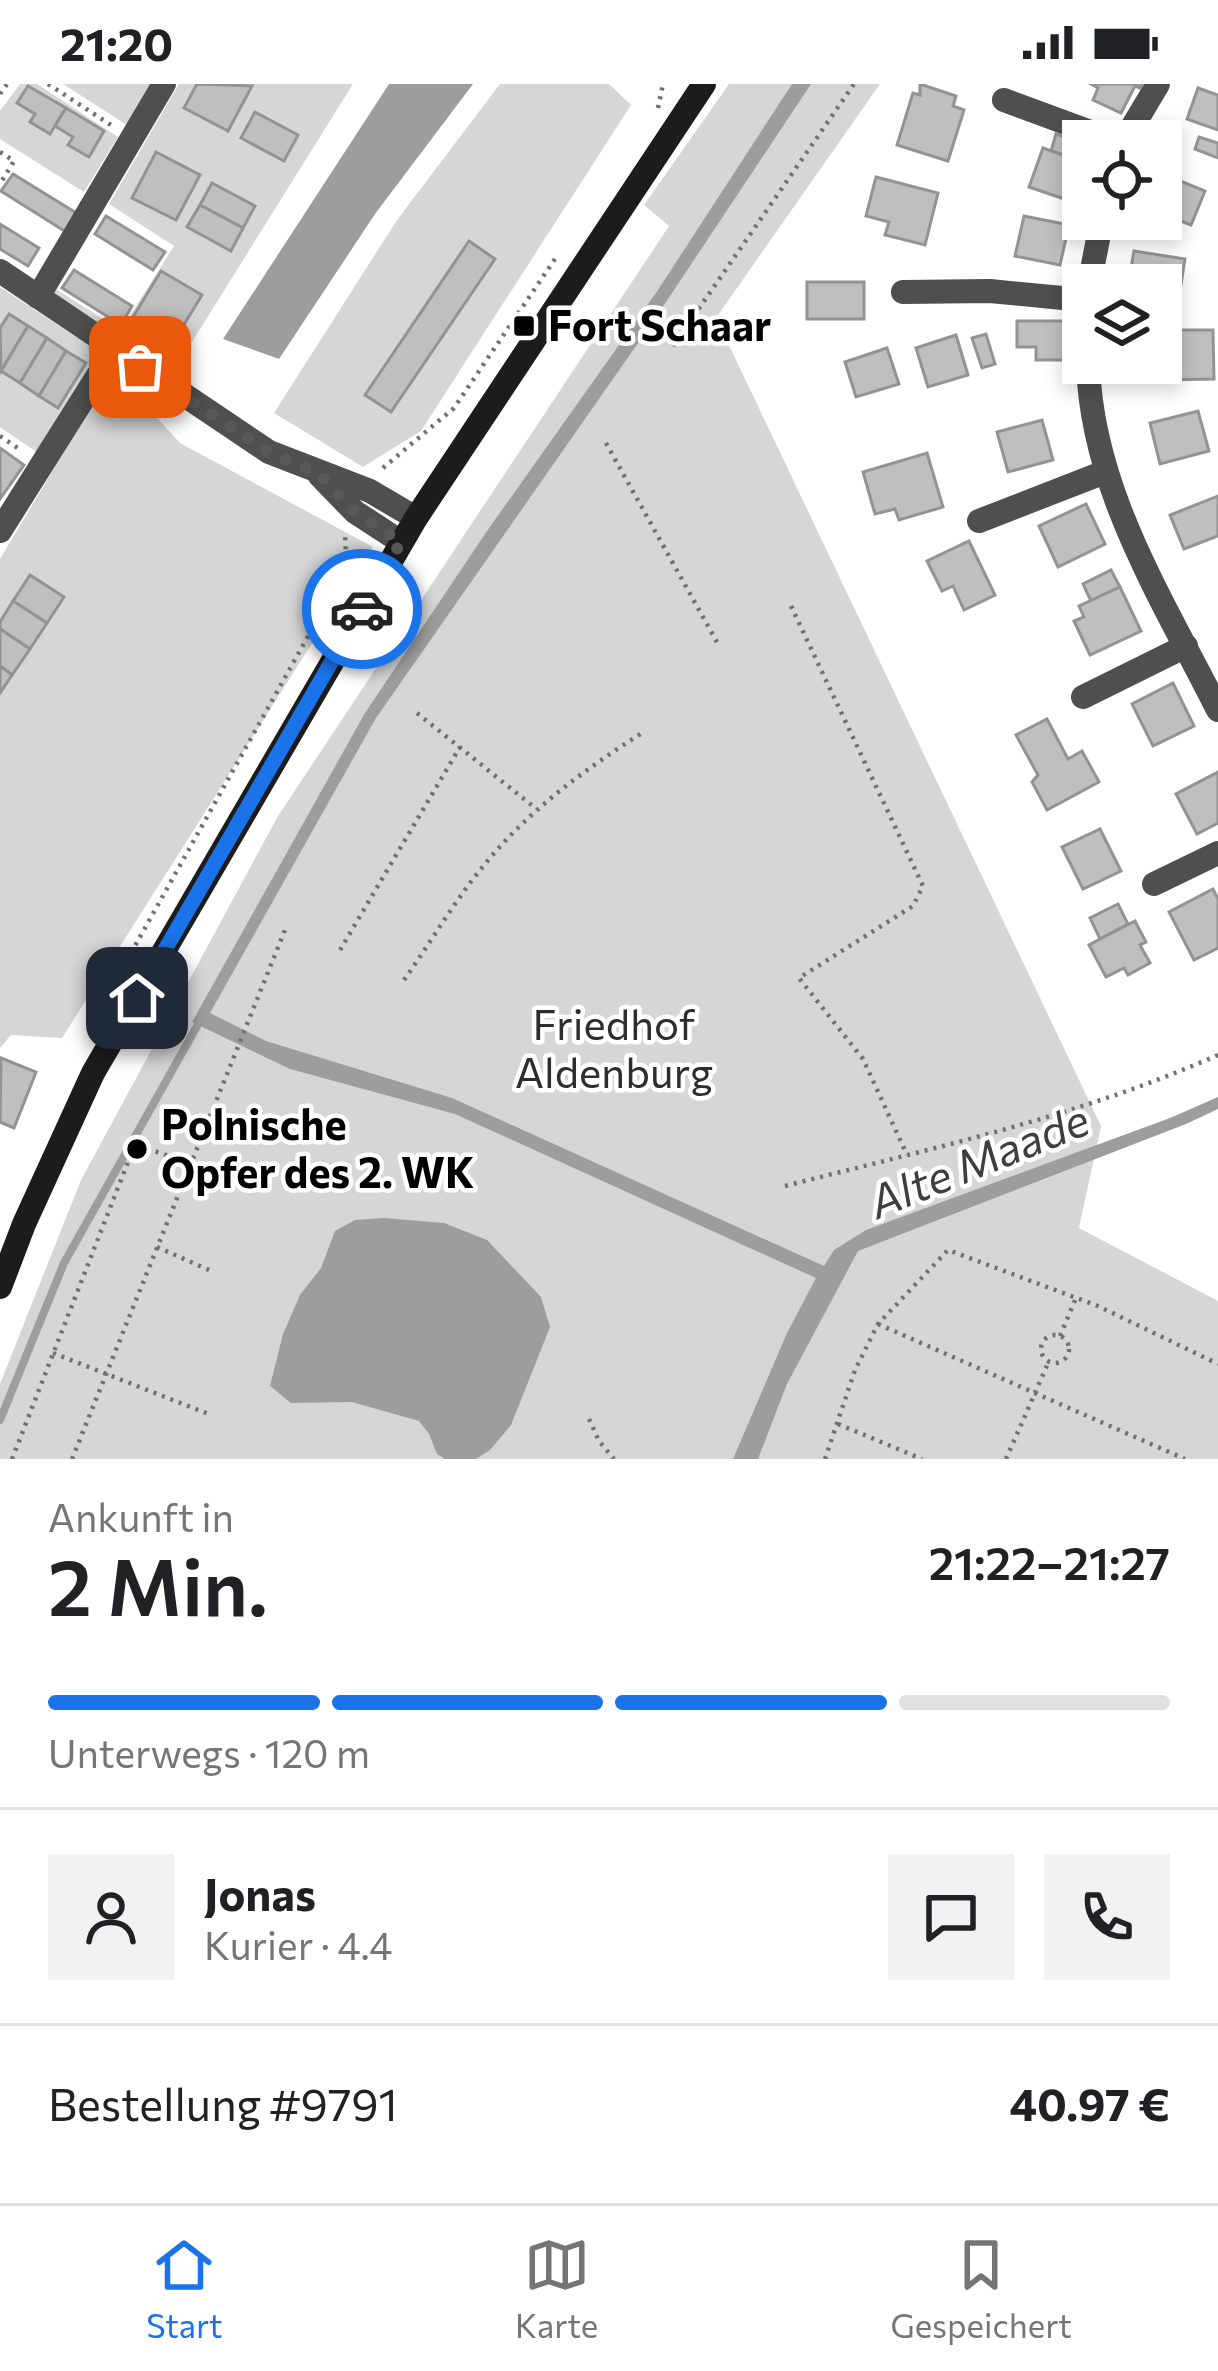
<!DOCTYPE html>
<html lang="de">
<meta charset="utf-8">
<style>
body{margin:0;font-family:Commissioner,sans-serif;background:#f2f2f2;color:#202124;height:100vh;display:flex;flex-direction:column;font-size:45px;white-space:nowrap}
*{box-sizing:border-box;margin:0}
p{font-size:39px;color:#757577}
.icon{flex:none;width:66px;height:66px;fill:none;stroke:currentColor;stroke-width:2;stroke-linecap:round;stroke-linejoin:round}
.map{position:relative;height:1375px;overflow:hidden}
.sheet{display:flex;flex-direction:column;background:#fff;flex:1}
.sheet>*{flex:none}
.tools{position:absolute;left:1062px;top:36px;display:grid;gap:24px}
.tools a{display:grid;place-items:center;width:120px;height:120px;border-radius:0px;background:#fff;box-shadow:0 6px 18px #0003;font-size:60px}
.pin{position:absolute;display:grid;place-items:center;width:102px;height:102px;color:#fff;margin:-51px;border-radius:24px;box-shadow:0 6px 18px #0006}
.courier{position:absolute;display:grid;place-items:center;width:120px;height:120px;margin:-60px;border:9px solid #1a73e8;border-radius:50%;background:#fff;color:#222;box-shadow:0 3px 15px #0007}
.summary em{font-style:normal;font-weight:600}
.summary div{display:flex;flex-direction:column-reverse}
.summary{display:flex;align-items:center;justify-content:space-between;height:204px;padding:0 48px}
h1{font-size:78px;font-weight:600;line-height:90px}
.bar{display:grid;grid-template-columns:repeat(4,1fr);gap:18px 12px;align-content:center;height:144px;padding:0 48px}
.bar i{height:15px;border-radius:9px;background:#e0e0e0}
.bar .current{background:#1a73e8}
.bar p{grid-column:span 4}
.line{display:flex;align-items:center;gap:30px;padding:0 48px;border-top:3px solid #e0e0e0}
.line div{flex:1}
.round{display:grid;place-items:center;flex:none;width:126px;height:126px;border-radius:0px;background:#f2f2f2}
.status{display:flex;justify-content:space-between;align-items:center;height:84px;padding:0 60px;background:#fff;direction:ltr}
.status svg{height:33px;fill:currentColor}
.menu{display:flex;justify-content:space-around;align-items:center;height:168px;border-top:3px solid #e0e0e0;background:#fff;font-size:33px;color:#757577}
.menu a{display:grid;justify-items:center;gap:6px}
.menu .current{color:#1a73e8}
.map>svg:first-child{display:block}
.green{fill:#d6d6d6}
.water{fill:#9d9d9d}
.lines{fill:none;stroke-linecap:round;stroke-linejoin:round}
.stream{stroke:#9d9d9d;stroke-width:8}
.building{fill:#bfbfbf;stroke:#939393;stroke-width:3}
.path{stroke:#717171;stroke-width:4.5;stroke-dasharray:3 6;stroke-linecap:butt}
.street{stroke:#4f4f4f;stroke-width:24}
.secondary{stroke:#1c1c1c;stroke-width:24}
.done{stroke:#595959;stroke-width:12;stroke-dasharray:0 21.6}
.route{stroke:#1a73e8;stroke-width:15}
.poi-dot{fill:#000;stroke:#fff;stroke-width:4.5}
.labels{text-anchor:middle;stroke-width:9;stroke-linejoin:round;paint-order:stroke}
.poi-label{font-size:42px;font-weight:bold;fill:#000;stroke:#fff;text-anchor:start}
.park-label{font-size:42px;fill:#2d2d2d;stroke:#fff}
.water-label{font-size:45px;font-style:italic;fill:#3e3e3e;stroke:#fff}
</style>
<div class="status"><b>21:20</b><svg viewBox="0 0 49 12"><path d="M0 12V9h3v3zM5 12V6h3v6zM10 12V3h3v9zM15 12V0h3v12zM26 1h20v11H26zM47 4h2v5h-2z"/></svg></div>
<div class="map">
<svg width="1218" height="1375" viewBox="0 0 1218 1375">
<rect width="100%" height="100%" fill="#fff"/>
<!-- green -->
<g class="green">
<path d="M 20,0 L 37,0 L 118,53 L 84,108 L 0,55 L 0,27 Z"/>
<path d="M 63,0 L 152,0 L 127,41 Z"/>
<path d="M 179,0 L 353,0 L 172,290 L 49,210 L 54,204 L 121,246 L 174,162 L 109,120 Z"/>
<path d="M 500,0 L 609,0 L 631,21 L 421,347 L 363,383 L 274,329 L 397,136 Z"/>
<path d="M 729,0 L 880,0 L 716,234 L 1101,1042 L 1079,1144 L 1218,1217 L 1218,1375 L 0,1375 L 0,1300 L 81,1096 L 278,732 L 669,142 L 644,121 Z"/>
<path d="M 0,203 L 102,270 L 38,369 L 0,343 Z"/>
<path d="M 117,279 L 157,306 L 149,325 L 180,359 L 373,463 L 62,954 L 11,951 L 0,964 L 0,475 Z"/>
</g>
<!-- water -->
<g class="water">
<path d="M 389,0 L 473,0 L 375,130 L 279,275 L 223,255 Z"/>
<path d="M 792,0 L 811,0 L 650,242 L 376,634 L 210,929 L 266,957 L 452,1014 L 824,1182 L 834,1166 L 866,1146 L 1170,1034 L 1218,1013 L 1218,1025 L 1186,1040 L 858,1167 L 787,1300 L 758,1375 L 733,1375 L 787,1249 L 816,1194 L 455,1030 L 290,985 L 192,938 L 365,629 L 487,447 L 658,206 Z"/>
<path d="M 384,1134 L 444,1139 L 487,1156 L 541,1213 L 550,1243 L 511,1341 L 490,1366 L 476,1375 L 445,1375 L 437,1370 L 429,1350 L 419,1337 L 352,1318 L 291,1319 L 270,1302 L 283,1250 L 300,1211 L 321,1184 L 335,1147 L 355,1136 Z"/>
</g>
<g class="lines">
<!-- stream -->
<path class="stream" d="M 0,1336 L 64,1179 L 201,935"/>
</g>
<!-- building -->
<g class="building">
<path d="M 197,0 L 252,2 L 228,47 L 184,24 Z"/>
<path d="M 920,0 L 956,12 L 953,22 L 964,26 L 948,77 L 897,61 L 913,9 L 920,11 Z"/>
<path d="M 1091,0 L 1142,0 L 1140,4 L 1135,2 L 1121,29 L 1093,16 L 1098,4 Z"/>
<path d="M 28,2 L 66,24 L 50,50 L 30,38 L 35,30 L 17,19 Z"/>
<path d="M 1198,4 L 1218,11 L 1218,46 L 1187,35 Z"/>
<path d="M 66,24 L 104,47 L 89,73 L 68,61 L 73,53 L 55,42 Z"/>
<path d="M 255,28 L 298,51 L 284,77 L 241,54 Z"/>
<path d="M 1056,50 L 1083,59 L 1082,77 L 1051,67 Z"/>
<path d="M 1199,53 L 1218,59 L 1218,74 L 1195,65 Z"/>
<path d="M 1043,64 L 1083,78 L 1073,118 L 1029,103 Z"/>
<path d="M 156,68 L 200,91 L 176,136 L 132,114 Z"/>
<path d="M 1161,89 L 1205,107 L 1191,141 L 1161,129 Z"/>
<path d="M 13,90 L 78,130 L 66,148 L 1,107 Z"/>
<path d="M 876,93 L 938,109 L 925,161 L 885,151 L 889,138 L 866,132 Z"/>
<path d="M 212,99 L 255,122 L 243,144 L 200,121 Z"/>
<path d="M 200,121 L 243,144 L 231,167 L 187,143 Z"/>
<path d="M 106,132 L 165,168 L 153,186 L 95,150 Z"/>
<path d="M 1024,132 L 1069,141 L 1060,181 L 1015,172 Z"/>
<path d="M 0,140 L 39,164 L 28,182 L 0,165 Z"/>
<path d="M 469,157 L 495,175 L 391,328 L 365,311 Z"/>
<path d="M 1134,167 L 1185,175 L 1179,213 L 1161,210 L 1161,201 L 1128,201 Z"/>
<path d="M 74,186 L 132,222 L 121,241 L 62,204 Z"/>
<path d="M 161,187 L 202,211 L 171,262 L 130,238 Z"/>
<rect x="807" y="198" width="57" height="37"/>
<path d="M 9,230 L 28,242 L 1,287 L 0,244 Z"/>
<path d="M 1017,237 L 1065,237 L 1065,276 L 1036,276 L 1036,263 L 1017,263 Z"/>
<path d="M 28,242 L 47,254 L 20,299 L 1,287 Z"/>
<path d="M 1162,246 L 1213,246 L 1214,295 L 1162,296 Z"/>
<path d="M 986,250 L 995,280 L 982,284 L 972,254 Z"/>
<path d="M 956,251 L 968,291 L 928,303 L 916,264 Z"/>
<path d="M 47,254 L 66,267 L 39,312 L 20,299 Z"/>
<path d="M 887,264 L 899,300 L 856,313 L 845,278 Z"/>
<path d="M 66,267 L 86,279 L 58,324 L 39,312 Z"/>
<path d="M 1198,327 L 1209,367 L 1160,380 L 1150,339 Z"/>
<path d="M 1042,336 L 1053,376 L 1008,388 L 997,348 Z"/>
<path d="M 0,364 L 24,381 L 0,415 Z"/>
<path d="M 927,369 L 943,423 L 899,436 L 895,425 L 875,430 L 863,388 Z"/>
<path d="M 1218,412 L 1218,452 L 1184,465 L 1170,431 Z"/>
<path d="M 1086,420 L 1105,460 L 1058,483 L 1039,442 Z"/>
<path d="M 969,457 L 995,511 L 964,526 L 953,502 L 942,507 L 927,477 Z"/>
<path d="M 1111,486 L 1120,503 L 1091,517 L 1083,500 Z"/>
<path d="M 30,491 L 64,513 L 47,539 L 13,517 Z"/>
<path d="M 1120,503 L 1141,547 L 1090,571 L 1074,537 L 1084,533 L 1079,522 Z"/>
<path d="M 13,517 L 47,539 L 30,565 L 0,545 L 0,538 Z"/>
<path d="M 0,545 L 30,565 L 12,591 L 0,582 Z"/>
<path d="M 0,582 L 12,591 L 0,609 Z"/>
<path d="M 1173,599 L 1194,642 L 1153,662 L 1132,620 Z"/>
<path d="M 1047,635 L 1068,675 L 1082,667 L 1099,698 L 1047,726 L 1032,698 L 1038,691 L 1016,651 Z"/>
<path d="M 1218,688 L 1218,739 L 1197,750 L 1176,710 Z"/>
<path d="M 1100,745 L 1121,787 L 1083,805 L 1062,763 Z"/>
<path d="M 1213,805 L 1218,815 L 1218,864 L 1194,876 L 1169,828 Z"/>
<path d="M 1118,820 L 1128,840 L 1100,855 L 1090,834 Z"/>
<path d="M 1135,837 L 1146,858 L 1140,861 L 1150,879 L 1128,891 L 1124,884 L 1106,893 L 1089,861 Z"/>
<path d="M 1,974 L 36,988 L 14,1044 L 0,1038 Z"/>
</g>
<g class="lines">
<!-- path -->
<g class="path">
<path d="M 48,0 L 111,41"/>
<path d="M 0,10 L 7,0"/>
<path d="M 658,24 L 663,0"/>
<path d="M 0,68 L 14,77 L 0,100"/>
<path d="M 673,262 L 854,0"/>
<path d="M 0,352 L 22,367"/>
<path d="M 606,359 L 718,560"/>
<path d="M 383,384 L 454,324 L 557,172"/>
<path d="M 791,522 L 923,802 L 913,822 L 799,894 L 863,975 L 907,1071"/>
<path d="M 417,629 L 534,723"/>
<path d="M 340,866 L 460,663"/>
<path d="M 131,869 L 340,495 L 346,473 L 345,450"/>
<path d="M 404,896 C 431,858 455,816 485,780 C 529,726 584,686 642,649"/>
<path d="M 785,1102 C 933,1064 1077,1033 1218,971"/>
<path d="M 157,1163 L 209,1186"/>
<path d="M 878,1240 L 1185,1375"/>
<circle cx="1055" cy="1265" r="14"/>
<path d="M 1060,1252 L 1076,1214"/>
<path d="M 53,1269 L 211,1331"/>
<path d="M 589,1335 L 599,1357 L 614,1375"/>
<path d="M 838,1340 L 922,1375"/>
<path d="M 12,1375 L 135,1060 L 191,1080"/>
<path d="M 72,1375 L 287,841"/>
<path d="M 825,1375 L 855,1286 L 878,1240 L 948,1166 L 1098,1222 L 1218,1280"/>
<path d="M 1006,1375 L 1049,1277"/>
</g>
<!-- street -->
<g class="street">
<path d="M 1004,16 L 1115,57"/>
<path d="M 1124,57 L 1158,0"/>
<path d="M 0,187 L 269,368 L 370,407 L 416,434"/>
<path d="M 1089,201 L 1102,135"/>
<path d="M 903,208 L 990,207 L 1083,216"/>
<path d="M 38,213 L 164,0"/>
<path d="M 1088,279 C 1091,405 1163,516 1218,626"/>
<path d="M 320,392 L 355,428 L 401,458"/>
<path d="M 979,437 L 1105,388"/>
<path d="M 0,447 L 114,266"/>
<path d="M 1083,613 L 1186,562"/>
<path d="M 1154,800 L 1218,769"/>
</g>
<!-- secondary -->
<path class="secondary" d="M 0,1203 L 24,1140 L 93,989 L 416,434 L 704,0"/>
</g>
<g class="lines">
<!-- done -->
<path class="done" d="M 140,283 L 269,368 L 319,390 L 355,428 L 401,458 L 362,525"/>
<!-- route -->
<path class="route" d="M 137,914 L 362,525"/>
</g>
<!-- markers -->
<g class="poi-dot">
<rect x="512" y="230" width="24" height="24" rx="6"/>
<circle cx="137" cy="1065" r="12"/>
</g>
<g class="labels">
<!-- poi labels -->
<g class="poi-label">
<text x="548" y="257">Fort Schaar</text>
<text x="161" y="1056">Polnische<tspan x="161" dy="48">Opfer des 2. WK</tspan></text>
</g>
<!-- park labels -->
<g class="park-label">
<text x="614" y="956">Friedhof<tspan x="614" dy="48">Aldenburg</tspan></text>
</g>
<!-- water labels -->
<g class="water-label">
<text transform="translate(979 1077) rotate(-22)" y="16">Alte Maade</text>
</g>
</g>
</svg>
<div class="tools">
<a><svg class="icon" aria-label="locate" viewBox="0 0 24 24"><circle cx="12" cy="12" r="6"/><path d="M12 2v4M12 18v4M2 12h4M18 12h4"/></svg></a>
<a><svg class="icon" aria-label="layers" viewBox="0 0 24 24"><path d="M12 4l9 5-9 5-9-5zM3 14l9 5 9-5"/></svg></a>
</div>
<div class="pin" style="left:140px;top:283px;background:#ea580c"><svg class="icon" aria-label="bag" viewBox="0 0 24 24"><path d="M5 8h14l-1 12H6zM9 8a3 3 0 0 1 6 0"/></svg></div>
<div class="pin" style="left:137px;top:914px;background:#1f2937"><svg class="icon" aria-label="home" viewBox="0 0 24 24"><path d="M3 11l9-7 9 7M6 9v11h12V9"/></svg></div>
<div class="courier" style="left:362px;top:525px"><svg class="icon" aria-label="car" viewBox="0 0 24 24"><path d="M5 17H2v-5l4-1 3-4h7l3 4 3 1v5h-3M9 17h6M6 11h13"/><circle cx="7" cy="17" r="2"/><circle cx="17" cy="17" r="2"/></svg></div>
</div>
<section class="sheet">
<div class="summary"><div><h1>2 Min.</h1><p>Ankunft in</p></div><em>21:22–21:27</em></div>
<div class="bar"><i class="current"></i><i class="current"></i><i class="current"></i><i></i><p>Unterwegs · 120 m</p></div>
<div class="line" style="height:216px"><a class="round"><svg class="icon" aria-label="person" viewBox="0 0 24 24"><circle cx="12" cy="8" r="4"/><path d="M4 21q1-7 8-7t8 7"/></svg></a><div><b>Jonas</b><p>Kurier · 4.4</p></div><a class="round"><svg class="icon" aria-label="chat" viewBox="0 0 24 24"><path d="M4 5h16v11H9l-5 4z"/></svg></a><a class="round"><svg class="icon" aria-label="phone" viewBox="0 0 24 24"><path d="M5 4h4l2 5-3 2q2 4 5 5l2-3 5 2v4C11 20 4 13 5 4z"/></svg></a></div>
<div class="line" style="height:156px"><div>Bestellung #9791</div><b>40.97 €</b></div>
</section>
<nav class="menu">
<a class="current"><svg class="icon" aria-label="home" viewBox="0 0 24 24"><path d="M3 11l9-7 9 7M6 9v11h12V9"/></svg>Start</a>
<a><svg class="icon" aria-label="map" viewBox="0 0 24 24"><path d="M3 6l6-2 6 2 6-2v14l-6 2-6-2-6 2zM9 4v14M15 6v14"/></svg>Karte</a>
<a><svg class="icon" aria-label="saved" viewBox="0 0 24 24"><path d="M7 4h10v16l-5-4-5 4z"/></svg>Gespeichert</a>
</nav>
